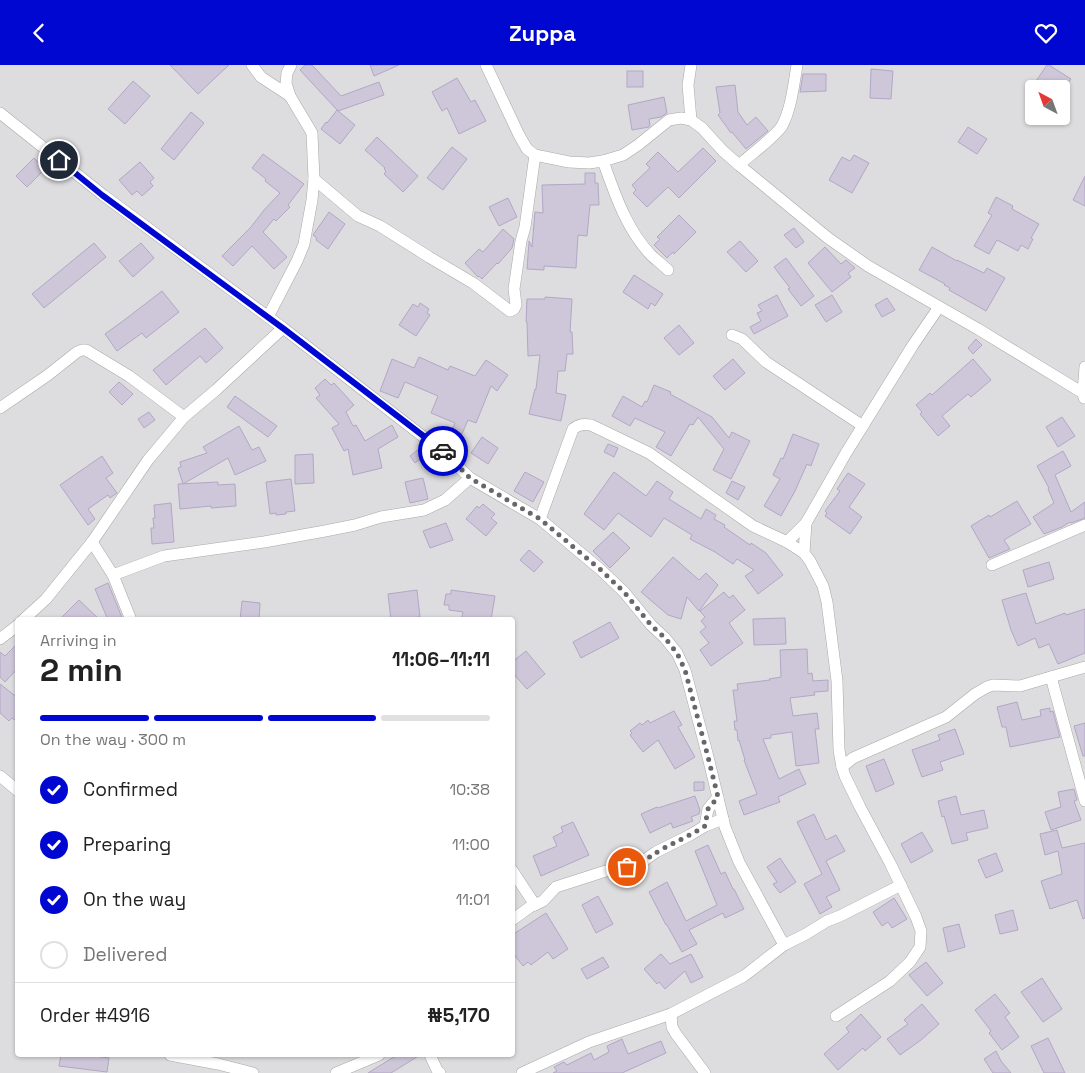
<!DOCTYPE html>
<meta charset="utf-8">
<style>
body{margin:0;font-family:"Space Grotesk",sans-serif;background:#f2f2f2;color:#222;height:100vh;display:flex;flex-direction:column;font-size:19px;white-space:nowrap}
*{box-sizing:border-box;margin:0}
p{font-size:16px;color:#767676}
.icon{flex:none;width:28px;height:28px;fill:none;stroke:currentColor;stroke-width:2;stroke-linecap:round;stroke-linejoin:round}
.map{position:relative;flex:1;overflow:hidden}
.side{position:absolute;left:15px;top:552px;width:500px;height:440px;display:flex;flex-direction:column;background:#fff;border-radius:5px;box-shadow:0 1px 4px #0004}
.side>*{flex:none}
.needle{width:32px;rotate:319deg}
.controls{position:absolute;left:1025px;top:15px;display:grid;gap:10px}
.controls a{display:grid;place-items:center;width:45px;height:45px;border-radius:5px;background:#fff;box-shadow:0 1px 4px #0004;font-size:25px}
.pin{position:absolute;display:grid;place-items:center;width:42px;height:42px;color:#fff;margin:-21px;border:2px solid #fff;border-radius:50%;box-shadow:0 1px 5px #0007}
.courier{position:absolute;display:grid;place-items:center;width:50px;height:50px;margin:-25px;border:4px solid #0007d1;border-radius:50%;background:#fff;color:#222;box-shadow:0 1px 6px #0007}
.summary em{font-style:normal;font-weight:800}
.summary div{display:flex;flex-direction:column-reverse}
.summary{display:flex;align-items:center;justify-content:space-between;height:85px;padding:0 25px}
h1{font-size:32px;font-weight:800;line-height:38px}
.bar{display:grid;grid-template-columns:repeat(4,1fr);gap:8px 5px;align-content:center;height:60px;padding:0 25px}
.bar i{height:6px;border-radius:4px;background:#e0e0e0}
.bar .active{background:#0007d1}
.bar p{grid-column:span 4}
.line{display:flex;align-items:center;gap:12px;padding:0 25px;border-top:1px solid #e0e0e0}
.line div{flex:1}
ol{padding:0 25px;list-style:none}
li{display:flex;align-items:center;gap:15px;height:55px}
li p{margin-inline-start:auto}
li .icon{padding:5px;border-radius:50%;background:#0007d1;color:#fff;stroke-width:4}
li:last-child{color:#767676}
li i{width:28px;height:28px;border:2px solid #e0e0e0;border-radius:50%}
header{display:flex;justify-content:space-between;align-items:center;height:65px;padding:0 25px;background:#0007d1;color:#fff;font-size:22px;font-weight:800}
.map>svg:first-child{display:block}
.residential{fill:#dddddf;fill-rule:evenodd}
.building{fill:#cec6d9;stroke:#b3a7c5}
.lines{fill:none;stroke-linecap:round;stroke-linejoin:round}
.minor-casing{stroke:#a8a8a8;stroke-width:12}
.minor{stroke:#fff;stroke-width:11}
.done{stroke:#69666a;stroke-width:5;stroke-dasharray:0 9}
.route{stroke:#0007d1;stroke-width:6}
</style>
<header><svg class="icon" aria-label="back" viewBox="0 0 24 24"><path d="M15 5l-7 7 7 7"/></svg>Zuppa<svg class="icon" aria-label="heart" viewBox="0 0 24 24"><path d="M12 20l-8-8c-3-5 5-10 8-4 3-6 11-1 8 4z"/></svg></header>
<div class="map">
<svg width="1085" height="1008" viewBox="0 0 1085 1008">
<rect width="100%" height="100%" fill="#eee6f2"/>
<!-- residential -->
<path class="residential" d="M 0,0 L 1085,0 L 1085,1008 L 0,1008 ZM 1034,24 L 1061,24 L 1061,51 L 1034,51 ZM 18,555 L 512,555 L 512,990 L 18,990 Z"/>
<!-- building -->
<g class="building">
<path d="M 170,0 L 229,0 L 198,29 Z"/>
<path d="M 305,0 L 312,0 L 341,31 L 379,17 L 384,30 L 338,46 L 300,5 Z"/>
<path d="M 370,0 L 399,0 L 374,11 Z"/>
<path d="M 1047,0 L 1049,0 L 1071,14 L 1064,24 L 1046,24 L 1036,16 Z"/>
<path d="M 871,4 L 893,6 L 891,34 L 870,33 Z"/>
<rect x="627" y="6" width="16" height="16"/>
<path d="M 803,9 L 826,9 L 826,26 L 800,27 Z"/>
<path d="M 457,13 L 471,37 L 475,35 L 486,56 L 459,69 L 447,43 L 442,46 L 432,27 Z"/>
<path d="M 133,16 L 150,31 L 125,59 L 108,44 Z"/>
<path d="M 735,20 L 738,47 L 747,60 L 756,52 L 768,66 L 746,84 L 732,67 L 731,68 L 718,50 L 720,48 L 716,22 Z"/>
<path d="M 664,32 L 667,48 L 661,52 L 649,54 L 650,60 L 649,62 L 632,65 L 628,40 Z"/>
<path d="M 337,45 L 355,60 L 340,79 L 321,64 L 326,57 L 327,58 Z"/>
<path d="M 191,47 L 204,58 L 174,95 L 161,84 Z"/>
<path d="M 968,62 L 987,74 L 977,89 L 958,77 Z"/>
<path d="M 377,72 L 418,111 L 403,127 L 384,109 L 386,106 L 384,104 L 385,103 L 365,85 Z"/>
<path d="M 452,82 L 467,94 L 443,125 L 427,113 Z"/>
<path d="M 703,83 L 716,96 L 679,133 L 668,122 L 647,142 L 633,128 L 636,125 L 632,120 L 650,103 L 646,99 L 658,87 L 678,107 Z"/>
<path d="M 263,89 L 304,119 L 288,140 L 290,142 L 276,156 L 274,154 L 263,167 L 287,192 L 274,204 L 252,181 L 233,201 L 222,191 L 251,162 L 264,145 L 280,128 L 265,116 L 266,114 L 252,103 Z"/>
<path d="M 854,90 L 869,98 L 852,128 L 829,115 L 842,92 L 850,96 Z"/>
<path d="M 34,93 L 45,104 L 27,122 L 16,111 Z"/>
<path d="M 140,97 L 154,113 L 150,117 L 153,121 L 142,131 L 137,126 L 132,130 L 119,115 Z"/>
<path d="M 585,108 L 595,108 L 595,118 L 598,118 L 599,140 L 590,140 L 587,171 L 578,170 L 576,203 L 544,201 L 544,205 L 527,204 L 529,177 L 529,176 L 532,182 L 535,147 L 543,148 L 542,120 L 585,119 Z"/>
<path d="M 1085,111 L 1085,141 L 1073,135 Z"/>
<path d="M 996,132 L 1013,141 L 1012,144 L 1039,159 L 1031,173 L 1033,174 L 1028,184 L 1021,180 L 1018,186 L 997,175 L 989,189 L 974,181 L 992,150 L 988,148 Z"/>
<path d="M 508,133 L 517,152 L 499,161 L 489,142 Z"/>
<path d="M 329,147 L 345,159 L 328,184 L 316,175 L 317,173 L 313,170 Z"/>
<path d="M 679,150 L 696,167 L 674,189 L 673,187 L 667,193 L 654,180 L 660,174 L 657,172 Z"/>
<path d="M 794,163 L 804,177 L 796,183 L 784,170 Z"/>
<path d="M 503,164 L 514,174 L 512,183 L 498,199 L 497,198 L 482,214 L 479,211 L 478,212 L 465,198 L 479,184 L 483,187 Z"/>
<path d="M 740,176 L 758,196 L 746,207 L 727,187 Z"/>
<path d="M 94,178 L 106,192 L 44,243 L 32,229 Z"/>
<path d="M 141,178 L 154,193 L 133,212 L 119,196 Z"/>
<path d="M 825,182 L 841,199 L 846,195 L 855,203 L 848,208 L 851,212 L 832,227 L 808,198 Z"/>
<path d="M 932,182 L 957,196 L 957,195 L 984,208 L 987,203 L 1005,213 L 986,246 L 949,225 L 950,223 L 944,220 L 945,219 L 919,205 Z"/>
<path d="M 786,193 L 814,231 L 801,241 L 788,224 L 790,223 L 774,202 Z"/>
<path d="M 634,210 L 663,229 L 655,241 L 651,238 L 648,244 L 623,227 Z"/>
<path d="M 162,226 L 179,247 L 146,273 L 142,268 L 117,286 L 105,269 L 127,253 Z"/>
<path d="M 777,230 L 788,251 L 754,269 L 750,262 L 761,256 L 757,248 L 762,246 L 758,240 Z"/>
<path d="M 832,230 L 842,247 L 826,257 L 815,240 Z"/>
<path d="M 545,232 L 572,234 L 570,267 L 572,267 L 573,289 L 567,289 L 565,306 L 558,306 L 556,328 L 566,330 L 561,356 L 529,349 L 535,324 L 536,324 L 540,290 L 528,291 L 527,257 L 526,257 L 527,234 L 545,234 Z"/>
<path d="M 887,233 L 895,245 L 882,252 L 875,240 Z"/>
<path d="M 420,238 L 429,244 L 427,248 L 430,250 L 416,271 L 399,260 L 413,239 L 418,242 Z"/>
<path d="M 679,260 L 694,278 L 679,290 L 664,273 Z"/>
<path d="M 205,263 L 223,283 L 206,298 L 200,291 L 166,320 L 153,305 Z"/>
<path d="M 976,274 L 982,280 L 973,289 L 968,283 Z"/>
<path d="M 419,292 L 448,305 L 450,301 L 475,311 L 486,295 L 508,310 L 497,326 L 491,321 L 476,358 L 468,355 L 461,371 L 451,367 L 455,358 L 431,348 L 438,331 L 405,317 L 398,333 L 380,326 L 392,294 L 414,303 Z"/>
<path d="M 733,294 L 745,308 L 725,325 L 713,311 Z"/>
<path d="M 973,294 L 991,315 L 971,332 L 968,329 L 942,351 L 950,361 L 938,371 L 920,349 L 922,347 L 916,340 L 930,328 L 932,330 Z"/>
<path d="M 325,314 L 331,320 L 334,318 L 354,340 L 346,347 L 353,361 L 356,360 L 365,376 L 392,360 L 398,372 L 378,384 L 382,403 L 353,410 L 348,384 L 344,386 L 332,363 L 339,359 L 316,333 L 320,330 L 315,323 Z"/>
<path d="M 119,317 L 133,329 L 122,340 L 109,327 Z"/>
<path d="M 654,320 L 671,327 L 670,329 L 712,352 L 729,373 L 732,367 L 750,376 L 731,414 L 713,405 L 724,384 L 698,352 L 693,360 L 690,359 L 671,391 L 656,382 L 665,367 L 635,353 L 630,361 L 612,351 L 623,331 L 642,342 L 645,336 L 647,337 Z"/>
<path d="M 235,331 L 277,361 L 268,372 L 227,342 Z"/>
<path d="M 149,347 L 155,355 L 144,363 L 138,354 Z"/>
<path d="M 1062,352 L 1075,371 L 1058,382 L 1046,362 Z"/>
<path d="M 239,361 L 252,385 L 259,382 L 266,396 L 235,410 L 228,393 L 183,419 L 178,403 L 181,402 L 180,397 L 207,388 L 203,382 Z"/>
<path d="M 793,369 L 819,379 L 811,401 L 807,399 L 795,426 L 781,451 L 764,441 L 780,414 L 773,410 L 781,393 L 783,394 Z"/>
<path d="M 482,372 L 498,383 L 488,399 L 471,388 Z"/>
<path d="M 608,379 L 618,383 L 614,392 L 604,387 Z"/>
<path d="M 419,384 L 424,391 L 415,398 L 410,391 Z"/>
<path d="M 1063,386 L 1071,401 L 1055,410 L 1071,447 L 1085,437 L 1085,453 L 1071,458 L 1070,457 L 1062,462 L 1044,469 L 1033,452 L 1054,438 L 1048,424 L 1049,423 L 1037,401 Z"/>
<path d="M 313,389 L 314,418 L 295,419 L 295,390 Z"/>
<path d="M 102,391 L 113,408 L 106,413 L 117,428 L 110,433 L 108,430 L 88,444 L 95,454 L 88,460 L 60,420 Z"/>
<path d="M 525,407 L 544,417 L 533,437 L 514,426 Z"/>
<path d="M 614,407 L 646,431 L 657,416 L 673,427 L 669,434 L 701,454 L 706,444 L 716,450 L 714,454 L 725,460 L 724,462 L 750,480 L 751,478 L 766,488 L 783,510 L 758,529 L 745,511 L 754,505 L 737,494 L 733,499 L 715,487 L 690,474 L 692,470 L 664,453 L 651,472 L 618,448 L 604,465 L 584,449 Z"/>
<path d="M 848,408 L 865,419 L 849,442 L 862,452 L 850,469 L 825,451 L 827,448 L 825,446 L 840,426 L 837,424 Z"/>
<path d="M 423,413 L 428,434 L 410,438 L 405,417 Z"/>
<path d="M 291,414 L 295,446 L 286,447 L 286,449 L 276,450 L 276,448 L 270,449 L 266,417 Z"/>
<path d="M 732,416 L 745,422 L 738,435 L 726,428 Z"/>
<path d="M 218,417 L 218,420 L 235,419 L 236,441 L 211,443 L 211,441 L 180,444 L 178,419 Z"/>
<path d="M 1017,436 L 1031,459 L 1004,475 L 1010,484 L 989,493 L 971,461 L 989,450 L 990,452 Z"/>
<path d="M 171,438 L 174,477 L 152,479 L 151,463 L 154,463 L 153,453 L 155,453 L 154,440 Z"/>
<path d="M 483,439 L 495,449 L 491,453 L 497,458 L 486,471 L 466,454 L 477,441 L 479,443 Z"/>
<path d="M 446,458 L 453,475 L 430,483 L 423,466 Z"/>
<path d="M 613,467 L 630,483 L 610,503 L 593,486 Z"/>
<path d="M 529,485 L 543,497 L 534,507 L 520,495 Z"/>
<path d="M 673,492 L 699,515 L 706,508 L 718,520 L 699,546 L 687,532 L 681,554 L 668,550 L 641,527 Z"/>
<path d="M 1049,497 L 1054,514 L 1028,522 L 1023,505 Z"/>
<path d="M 108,518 L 123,555 L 108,555 L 95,524 Z"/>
<path d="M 417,525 L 420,552 L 391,555 L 388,529 Z"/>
<path d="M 451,525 L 495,531 L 491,555 L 461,555 L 463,547 L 449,545 L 449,540 L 444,540 L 446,529 L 451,529 Z"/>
<path d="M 724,527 L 729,533 L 733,530 L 745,545 L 729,558 L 743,578 L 711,601 L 700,585 L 709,578 L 700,567 L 706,562 L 701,556 L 705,552 L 700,546 Z"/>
<path d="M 1026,528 L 1036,559 L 1065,548 L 1066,550 L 1085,544 L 1085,588 L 1058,599 L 1049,579 L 1039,583 L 1035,573 L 1018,581 L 1011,565 L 1002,535 Z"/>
<path d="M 79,535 L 100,555 L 59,555 Z"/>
<path d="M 242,536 L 260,538 L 259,555 L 240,555 Z"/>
<path d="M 785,553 L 786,579 L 754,580 L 753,554 Z"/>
<path d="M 610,557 L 619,573 L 581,593 L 573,577 Z"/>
<path d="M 18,578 L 18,603 L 5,617 L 0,612 L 0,587 L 5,591 Z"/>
<path d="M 807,584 L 808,609 L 812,608 L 813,616 L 828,615 L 828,626 L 814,627 L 815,630 L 790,633 L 793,651 L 817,648 L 819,664 L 815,664 L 819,698 L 796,701 L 792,667 L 771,670 L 771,673 L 763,674 L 779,714 L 799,704 L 806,719 L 778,732 L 780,737 L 744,750 L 739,736 L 757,729 L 744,695 L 745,695 L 739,675 L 738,676 L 737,665 L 735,665 L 734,656 L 737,656 L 733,625 L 738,625 L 737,619 L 770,615 L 769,614 L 781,612 L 780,585 Z"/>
<path d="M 526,586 L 545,609 L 527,624 L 512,607 L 512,597 Z"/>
<path d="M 0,619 L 18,633 L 18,657 L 12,653 L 9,656 L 0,648 Z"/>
<path d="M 1017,637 L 1022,655 L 1041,651 L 1040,645 L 1050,643 L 1050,647 L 1053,646 L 1060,672 L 1010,682 L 1006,662 L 1002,662 L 997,642 Z"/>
<path d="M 674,646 L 682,660 L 678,662 L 695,692 L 675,704 L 658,675 L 643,687 L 630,670 L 632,668 L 630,666 L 640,658 L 642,660 L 648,655 L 650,658 Z"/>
<path d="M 1085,658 L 1085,691 L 1083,691 L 1074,661 Z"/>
<path d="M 955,664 L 964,689 L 940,697 L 943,705 L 922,712 L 912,685 L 940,675 L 938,670 Z"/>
<path d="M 884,694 L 894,719 L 876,727 L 866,701 Z"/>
<path d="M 694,717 L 704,717 L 704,725 L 694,726 Z"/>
<path d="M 1074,724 L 1077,735 L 1074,736 L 1081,755 L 1051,765 L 1045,747 L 1061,742 L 1058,727 Z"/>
<path d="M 695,731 L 700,745 L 699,749 L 691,752 L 693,756 L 673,763 L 671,758 L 650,768 L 641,749 L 657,742 L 658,743 Z"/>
<path d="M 956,731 L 961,750 L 984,745 L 988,763 L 966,768 L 968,775 L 952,779 L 944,751 L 942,752 L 938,736 Z"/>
<path d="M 814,749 L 826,775 L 836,770 L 845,786 L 826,796 L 840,825 L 826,832 L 832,842 L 820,849 L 804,819 L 822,809 L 797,757 Z"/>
<path d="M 573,757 L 589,790 L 541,811 L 533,791 L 557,781 L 553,772 L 563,767 L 561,762 Z"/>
<path d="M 1057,765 L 1062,783 L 1085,778 L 1085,853 L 1083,854 L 1077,835 L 1050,844 L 1041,816 L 1062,809 L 1058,786 L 1045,790 L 1040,769 Z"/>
<path d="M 922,767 L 933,786 L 911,798 L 901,779 Z"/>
<path d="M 708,780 L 721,809 L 725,807 L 733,824 L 734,824 L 744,844 L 725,853 L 723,848 L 689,865 L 697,879 L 682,887 L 667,860 L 666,860 L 649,827 L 667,817 L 686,856 L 717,840 L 695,786 Z"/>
<path d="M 996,788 L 1003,806 L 986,813 L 978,795 Z"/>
<path d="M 780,793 L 796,817 L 780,828 L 773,819 L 777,817 L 767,802 Z"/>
<path d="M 598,831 L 613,859 L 596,868 L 582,840 Z"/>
<path d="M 894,833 L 907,854 L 892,863 L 888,857 L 882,861 L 873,847 Z"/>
<path d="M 1013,845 L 1018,865 L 1000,869 L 995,850 Z"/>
<path d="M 546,848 L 568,884 L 553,894 L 548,887 L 531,900 L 528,897 L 523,901 L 512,887 L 512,870 Z"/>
<path d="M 959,859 L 965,882 L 948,887 L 943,863 Z"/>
<path d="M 661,889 L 670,899 L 691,889 L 703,912 L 691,918 L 685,906 L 665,924 L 659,917 L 657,919 L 644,904 Z"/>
<path d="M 603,892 L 609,902 L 587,914 L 581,904 Z"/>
<path d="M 926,897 L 943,918 L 927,931 L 909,910 Z"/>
<path d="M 1042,913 L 1062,944 L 1043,957 L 1021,927 Z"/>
<path d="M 995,929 L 1010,948 L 1005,952 L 1019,972 L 1002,985 L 989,968 L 991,966 L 975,945 Z"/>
<path d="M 922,939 L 939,959 L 921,975 L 900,990 L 887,974 L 908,959 L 904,955 Z"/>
<path d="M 861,949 L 881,972 L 865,986 L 863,983 L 838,1005 L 824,989 L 849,967 L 846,963 Z"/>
<path d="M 1048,973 L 1065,1008 L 1044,1008 L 1031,981 Z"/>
<path d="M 622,974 L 628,989 L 661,976 L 666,988 L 622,1008 L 553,1008 L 557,1006 L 554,1002 L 564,997 L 567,1000 L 591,988 L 594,995 L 609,987 L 607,981 Z"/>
<path d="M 996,986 L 1001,996 L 1011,1008 L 993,1008 L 984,994 Z"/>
<path d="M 61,990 L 86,990 L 109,993 L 107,1007 L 59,1001 Z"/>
<path d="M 397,990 L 420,990 L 391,1008 L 368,1008 Z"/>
</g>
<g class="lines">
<!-- minor casing -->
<g class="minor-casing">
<g id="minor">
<path d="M 252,0 L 261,12 L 290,31"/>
<path d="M 486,0 L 519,70 L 527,84 L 535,90 L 569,97 L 589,98 L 603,96 L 623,90 L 638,80 L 669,55 L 681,53 L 691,55 L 702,63 L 723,86 L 739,100 L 828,173 L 868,201 L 978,264 L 1083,328"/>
<path d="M 0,48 L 103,130 L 283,263 L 443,387 L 470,413 L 540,454 L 601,505 L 624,527 L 651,560 L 665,573 L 677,588 L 685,605 L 708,692 L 725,762 L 739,797 L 784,880"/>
<path d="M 691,55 L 688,20 L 691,0"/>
<path d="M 603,96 C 615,129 626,164 651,190 C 656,195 663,200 668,205"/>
<path d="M 739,100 C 750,90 775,72 782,61 C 791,45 794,18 797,0"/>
<path d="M 314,114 L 358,151 L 380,161 L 429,192 L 473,218 L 510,246 L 514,244 L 516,240 L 514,224 L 521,176 L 525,162 L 535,90"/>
<path d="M 268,252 L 297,196 L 304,179 L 312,135 L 314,114 L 312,68 L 290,31 L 286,18 L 287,8 L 291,0"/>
<path d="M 732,270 L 742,274 L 766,297 L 863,361"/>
<path d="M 1084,333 L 1083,328 L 1085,302"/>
<path d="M 0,343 L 48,310 L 77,287 L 82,285 L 86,285 L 129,311 L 184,352"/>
<path d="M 540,454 L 573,364 C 579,359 584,359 591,360 L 649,388 L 753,461 L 787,477 L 804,488 L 810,496 L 823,521 L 827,537 L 837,616 L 839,685 L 842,702 L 845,711 L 860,742 L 890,798 L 916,852 L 921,866 L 920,882 L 910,897 L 890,916 L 836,951"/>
<path d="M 92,477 L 113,510 L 131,555"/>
<path d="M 787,477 L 806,458 L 846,388 L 913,280 L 939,242"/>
<path d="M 804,488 L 806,458"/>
<path d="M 992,500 L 1085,460"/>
<path d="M 113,510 L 164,491 L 264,477 L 325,466 L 355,460 L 381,452 L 424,445 L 445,435 L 470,413"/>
<path d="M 23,555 L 46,534 L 92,477 L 148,395 L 184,352 L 216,325 L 283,263"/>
<path d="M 0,574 L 18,560"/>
<path d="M 1051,612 L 1085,736"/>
<path d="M 842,702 L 853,693 L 946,652 L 975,629 L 987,622 L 993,620 L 1020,621 L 1085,602"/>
<path d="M 0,711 L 18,726"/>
<path d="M 705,761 L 708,744 L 718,732"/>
<path d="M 512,805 L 535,840"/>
<path d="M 512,855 L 530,842 L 543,836 L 556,822 L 612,804 L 639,799 L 656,787 L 690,770 L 705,761 L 723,754"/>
<path d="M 671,949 L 672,962 L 676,969 L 705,1008"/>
<path d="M 170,990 L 218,999 L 253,1008"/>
<path d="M 430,990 L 438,1007 L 440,1008"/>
<path d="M 336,1008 L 379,990"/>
<path d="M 522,1008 L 589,977 L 671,949 L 744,911 L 784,880 L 806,869 L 827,856 L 840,851 L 901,820"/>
</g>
</g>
<!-- minor -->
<use href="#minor" class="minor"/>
</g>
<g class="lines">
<!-- done -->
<path class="done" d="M 443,386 L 470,413 L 540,454 L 601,505 L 624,527 L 651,560 L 665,573 L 677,588 L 685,605 L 708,692 L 718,732 L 708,744 L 705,761 C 690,771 674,777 659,786 C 647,793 641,800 627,802"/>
<!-- route -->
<path class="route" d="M 59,95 L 102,130 L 284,264 L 443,386"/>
</g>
</svg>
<div class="controls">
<a><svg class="needle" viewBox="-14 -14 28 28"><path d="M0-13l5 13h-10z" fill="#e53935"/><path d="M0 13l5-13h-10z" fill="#767676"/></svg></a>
</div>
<div class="pin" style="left:627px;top:802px;background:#ea580c"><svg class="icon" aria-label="bag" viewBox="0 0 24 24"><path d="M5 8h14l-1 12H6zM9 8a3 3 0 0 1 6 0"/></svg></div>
<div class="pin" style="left:59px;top:95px;background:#1f2937"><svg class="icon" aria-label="home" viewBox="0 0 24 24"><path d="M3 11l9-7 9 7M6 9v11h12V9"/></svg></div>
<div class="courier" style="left:443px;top:386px"><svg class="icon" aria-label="car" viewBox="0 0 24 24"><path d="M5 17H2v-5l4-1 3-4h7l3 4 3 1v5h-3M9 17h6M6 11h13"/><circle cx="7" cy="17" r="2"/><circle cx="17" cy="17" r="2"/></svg></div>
<section class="side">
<div class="summary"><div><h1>2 min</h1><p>Arriving in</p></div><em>11:06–11:11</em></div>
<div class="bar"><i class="active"></i><i class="active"></i><i class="active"></i><i></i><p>On the way · 300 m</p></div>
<ol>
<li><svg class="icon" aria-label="check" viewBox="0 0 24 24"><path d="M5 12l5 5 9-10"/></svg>Confirmed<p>10:38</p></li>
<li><svg class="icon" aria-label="check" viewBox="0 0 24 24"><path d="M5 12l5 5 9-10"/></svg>Preparing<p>11:00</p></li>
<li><svg class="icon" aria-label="check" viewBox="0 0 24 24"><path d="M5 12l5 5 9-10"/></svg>On the way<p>11:01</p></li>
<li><i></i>Delivered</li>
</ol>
<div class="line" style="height:65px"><div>Order #4916</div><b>₦5,170</b></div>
</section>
</div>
